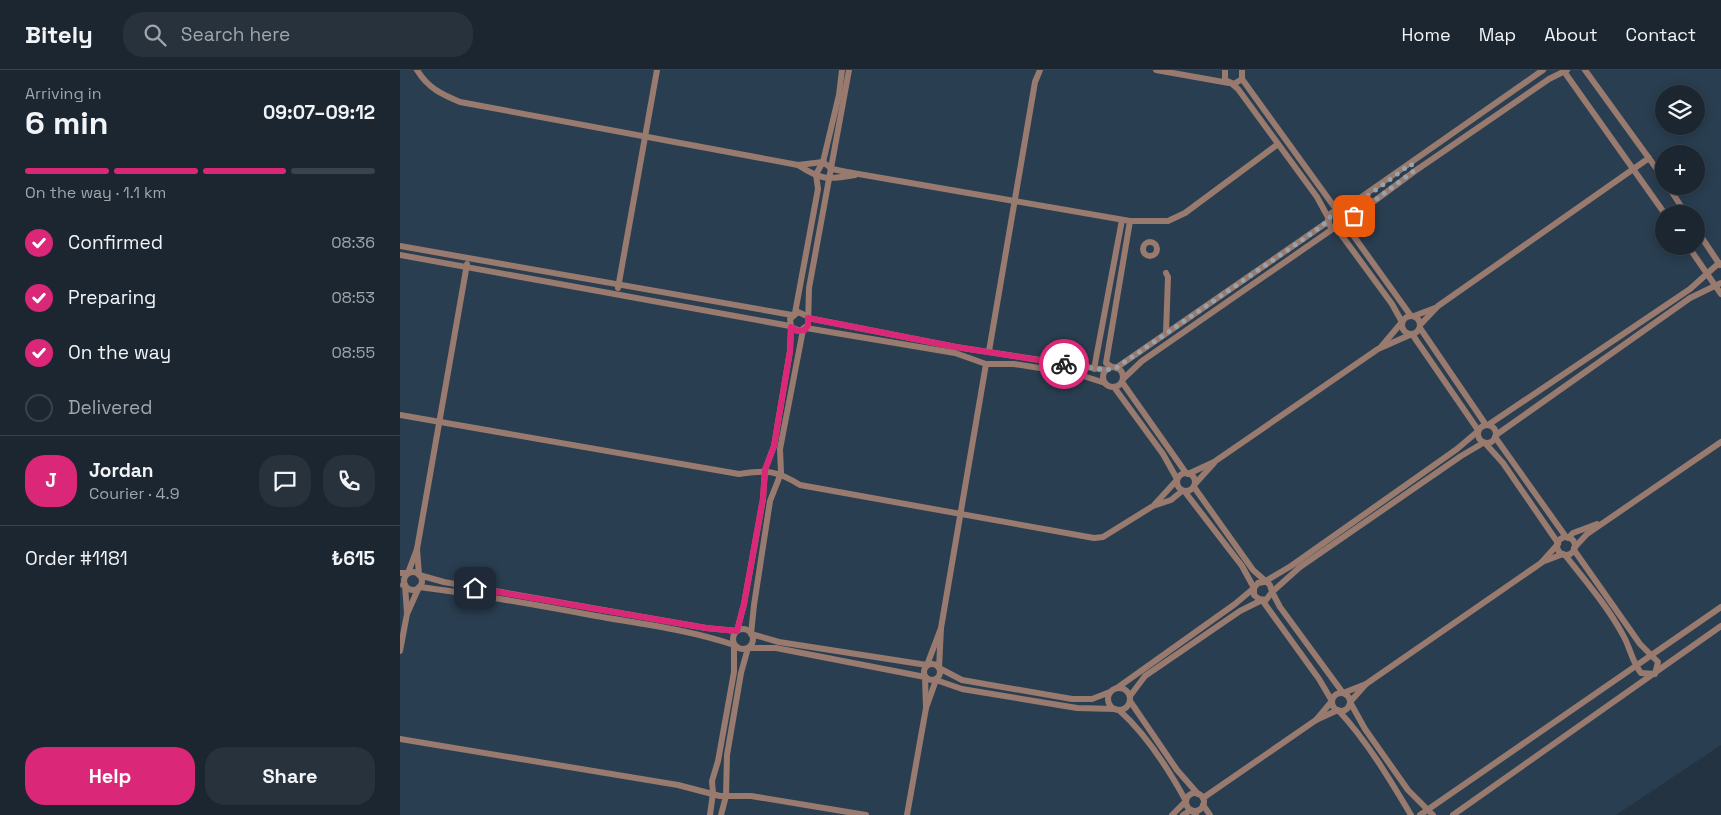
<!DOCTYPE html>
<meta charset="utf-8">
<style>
body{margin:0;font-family:"Space Grotesk",sans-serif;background:#28323d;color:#f1f3f6;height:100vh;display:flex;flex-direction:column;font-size:19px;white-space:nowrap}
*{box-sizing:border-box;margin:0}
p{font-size:16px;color:#a0a5ab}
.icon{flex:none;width:28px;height:28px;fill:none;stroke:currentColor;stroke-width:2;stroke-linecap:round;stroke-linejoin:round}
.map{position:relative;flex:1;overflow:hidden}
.details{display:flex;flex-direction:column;background:#1b2631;width:400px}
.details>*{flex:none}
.tools{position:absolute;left:1255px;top:15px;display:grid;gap:10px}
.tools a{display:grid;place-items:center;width:50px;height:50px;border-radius:50%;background:#1b2631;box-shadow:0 2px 12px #0003,0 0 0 1px #39434d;font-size:25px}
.pin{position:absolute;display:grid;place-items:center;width:42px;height:42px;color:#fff;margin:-21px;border-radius:10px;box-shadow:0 2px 8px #0006}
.courier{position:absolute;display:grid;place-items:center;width:50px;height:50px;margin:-25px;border:4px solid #db2777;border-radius:50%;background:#fff;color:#222;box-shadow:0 1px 6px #0007}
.head em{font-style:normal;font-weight:800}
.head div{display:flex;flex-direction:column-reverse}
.head{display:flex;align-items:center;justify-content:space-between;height:85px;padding:0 25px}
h1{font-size:32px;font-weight:800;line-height:38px}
.bar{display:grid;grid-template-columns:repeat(4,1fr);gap:8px 5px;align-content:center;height:60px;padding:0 25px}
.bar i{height:6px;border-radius:4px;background:#39434d}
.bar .selected{background:#db2777}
.bar p{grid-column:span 4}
.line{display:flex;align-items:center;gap:12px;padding:0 25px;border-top:1px solid #39434d}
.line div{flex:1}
.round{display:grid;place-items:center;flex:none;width:52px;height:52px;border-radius:20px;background:#28323d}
ol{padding:0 25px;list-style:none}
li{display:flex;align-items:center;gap:15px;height:55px}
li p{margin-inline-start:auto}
li .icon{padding:5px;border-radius:50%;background:#db2777;color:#fff;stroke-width:4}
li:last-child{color:#a0a5ab}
li i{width:28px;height:28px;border:2px solid #39434d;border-radius:50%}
.primary-button{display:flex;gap:10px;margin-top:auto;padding:10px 25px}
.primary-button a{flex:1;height:58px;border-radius:20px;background:#db2777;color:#fff;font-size:20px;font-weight:800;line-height:58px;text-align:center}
.primary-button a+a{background:#28323d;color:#f1f3f6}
header{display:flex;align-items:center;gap:30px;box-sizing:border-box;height:70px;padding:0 25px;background:#1b2631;border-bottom:1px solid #39434d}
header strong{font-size:24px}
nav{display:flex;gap:28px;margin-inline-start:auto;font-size:18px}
.search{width:350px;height:45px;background:#28323d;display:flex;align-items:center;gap:12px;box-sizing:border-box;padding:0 18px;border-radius:20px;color:#a0a5ab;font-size:19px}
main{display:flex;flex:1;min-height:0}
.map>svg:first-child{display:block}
.built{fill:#293e50;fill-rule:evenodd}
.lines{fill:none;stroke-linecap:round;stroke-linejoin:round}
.minor{stroke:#997a6e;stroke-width:6}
.done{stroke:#96a2ac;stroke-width:5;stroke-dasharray:0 9}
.route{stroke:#db2777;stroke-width:6}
</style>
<header>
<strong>Bitely</strong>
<div class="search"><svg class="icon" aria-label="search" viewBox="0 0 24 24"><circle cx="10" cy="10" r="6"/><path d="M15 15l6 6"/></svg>Search here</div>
<nav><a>Home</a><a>Map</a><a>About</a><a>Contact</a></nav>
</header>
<main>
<section class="details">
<div class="head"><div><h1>6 min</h1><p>Arriving in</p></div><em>09:07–09:12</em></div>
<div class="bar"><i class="selected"></i><i class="selected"></i><i class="selected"></i><i></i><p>On the way · 1.1 km</p></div>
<ol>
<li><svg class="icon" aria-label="check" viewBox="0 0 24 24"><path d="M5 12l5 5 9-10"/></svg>Confirmed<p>08:36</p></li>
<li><svg class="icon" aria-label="check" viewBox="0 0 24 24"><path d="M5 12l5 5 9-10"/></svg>Preparing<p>08:53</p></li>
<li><svg class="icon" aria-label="check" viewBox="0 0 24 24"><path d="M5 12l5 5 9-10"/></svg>On the way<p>08:55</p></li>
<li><i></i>Delivered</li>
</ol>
<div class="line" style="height:90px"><b class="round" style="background:#db2777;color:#fff">J</b><div><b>Jordan</b><p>Courier · 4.9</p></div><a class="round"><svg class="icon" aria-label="chat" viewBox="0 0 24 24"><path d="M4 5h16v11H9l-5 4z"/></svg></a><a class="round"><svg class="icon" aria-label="phone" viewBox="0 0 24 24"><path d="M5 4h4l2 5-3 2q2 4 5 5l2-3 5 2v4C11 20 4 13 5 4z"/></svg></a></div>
<div class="line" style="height:65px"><div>Order #1181</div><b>₺615</b></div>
<div class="primary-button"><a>Help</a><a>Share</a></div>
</section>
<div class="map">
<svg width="1321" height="745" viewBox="0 0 1321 745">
<rect width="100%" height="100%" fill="#243341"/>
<!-- built -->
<path class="built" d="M 0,0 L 1321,0 L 1321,675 L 1216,745 L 0,745 ZM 1264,24 L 1296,24 L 1296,56 L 1264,56 ZM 1264,84 L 1296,84 L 1296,116 L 1264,116 ZM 1264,144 L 1296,144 L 1296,176 L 1264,176 Z"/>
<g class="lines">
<!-- minor -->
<g class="minor">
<path d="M 17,0 C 28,18 41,24 60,32 L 398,95 L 423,92 L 432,99 L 447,102 L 730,151 L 768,151 L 785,143 L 878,74"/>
<path d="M 756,0 L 829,13"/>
<path d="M 825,0 L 825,10 L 834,14 L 842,9 L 842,0"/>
<path d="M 1163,0 L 1265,144"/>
<path d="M 1185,0 L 1264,109"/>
<path d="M 842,9 L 938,142"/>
<path d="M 832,14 L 838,19 L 917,127 L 929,149"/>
<path d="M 398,95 C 421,110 427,110 455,105"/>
<path d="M 1268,116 L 1286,144"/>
<circle cx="937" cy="150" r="9"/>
<path d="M 940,142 L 1143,0"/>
<path d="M 946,152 L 1015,101 L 1149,9 L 1167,0"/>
<path d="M 945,154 L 1011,246"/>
<path d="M 937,159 L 992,234 L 1002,252 L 981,277"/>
<path d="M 1296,159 L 1320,195"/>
<circle cx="750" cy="179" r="7"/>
<path d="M 0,176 L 392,245"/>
<path d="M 1288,176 L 1321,224"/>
<path d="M 0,185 L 390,256"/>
<path d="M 218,218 L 257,0"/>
<path d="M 395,243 L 418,119 L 416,104 L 423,92 L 439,25 L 442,0"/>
<circle cx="1011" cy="255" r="9"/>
<path d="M 407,246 L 398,242 L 390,249 L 391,257 L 400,261 L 408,255 L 409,218 L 449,0"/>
<path d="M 1014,246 L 1035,238"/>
<path d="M 408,248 L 556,277 L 706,300"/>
<path d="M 1020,255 L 1038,236 L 1249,88"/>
<path d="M 406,258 L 555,283 L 586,294 L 614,294 L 677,304 L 705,313"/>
<path d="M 1020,258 L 1086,355"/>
<path d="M 403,260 L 380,379 L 381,403 L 370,431 L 354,535 L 351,564 L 379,572 L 527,595 L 541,558"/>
<path d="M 766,263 L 768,207 L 766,203"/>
<path d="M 589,281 L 635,12 L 640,0"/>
<path d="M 586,294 L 541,558 L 539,598 L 562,610 L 672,629 L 692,629 L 710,622"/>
<path d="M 712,297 L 706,293 L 730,151"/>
<circle cx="713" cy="307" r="10"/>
<path d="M 716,298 L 929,151"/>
<path d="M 694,299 L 722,150"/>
<path d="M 723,309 L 742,291 L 934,158"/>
<path d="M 722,312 L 786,403"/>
<path d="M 714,317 L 763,384 L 777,409"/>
<path d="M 0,345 L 339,404 C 367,400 376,400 400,415 L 694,468 L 703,467 L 753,436 L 771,430 L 782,421"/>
<circle cx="1087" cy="364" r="9"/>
<path d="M 1088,355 L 1290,219 L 1319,193"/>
<path d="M 1096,365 L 1290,228 L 1321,213"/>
<path d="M 1095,367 L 1166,467"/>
<path d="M 1085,373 L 1103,393 L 1158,473"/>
<circle cx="786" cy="412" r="9"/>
<path d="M 788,404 L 814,392 L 978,279 L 1012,264 L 1078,360"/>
<path d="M 795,414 L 814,393"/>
<path d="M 794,417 L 853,500 L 870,515 L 872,522 L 866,530 L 859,529 L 854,525 L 854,518 L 858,513 L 864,512 L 891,496 L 1057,379 L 1077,362"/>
<path d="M 755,434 L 776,411"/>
<circle cx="1166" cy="476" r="9"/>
<path d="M 1168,468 L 1173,463 L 1197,454"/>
<path d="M 1174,478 L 1187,464 L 1321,372"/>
<path d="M 17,479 L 19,505 L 44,512 L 306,558 L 337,561 L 344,534 L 363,429 L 365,400 L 374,376 L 390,281 L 391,257"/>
<path d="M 1165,485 C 1185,510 1208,537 1223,565 C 1230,577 1232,592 1241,603 L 1255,604 L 1258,592 L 1240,574 L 1174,480"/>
<path d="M 1142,492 L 1163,484"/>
<circle cx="13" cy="511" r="9"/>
<path d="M 0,503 L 8,503 L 17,479 L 67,194"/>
<path d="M 3,515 L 5,515 L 7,543"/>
<circle cx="343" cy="569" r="10"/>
<path d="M 0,581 L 7,544 L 19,517 C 78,524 137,535 196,546 C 242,554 290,560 334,575 L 334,602 L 318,691 L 312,711 L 313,723 L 310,745"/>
<circle cx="532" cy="602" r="8"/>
<path d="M 966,614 L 943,623 L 880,537 L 872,522 L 900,497 L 1061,386 L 1083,373"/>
<circle cx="719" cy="629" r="11"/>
<path d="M 717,618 L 835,534 L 854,518 L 842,496 L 785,422"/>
<circle cx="941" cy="632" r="9"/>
<path d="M 730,626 L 745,606 L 840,541 L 862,530 L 919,609 L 932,631 L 916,650"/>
<path d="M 730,631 L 777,700 L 798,724"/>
<path d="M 719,640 C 747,665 768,698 786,731 L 772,745"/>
<path d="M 0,669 L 278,715 L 320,726 L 351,726 L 466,745"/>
<circle cx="795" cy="732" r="9"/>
<path d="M 803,728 L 916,650 L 938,640 C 967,671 989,708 1011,745"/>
<path d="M 803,735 L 810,745"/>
<path d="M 321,745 L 326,726 L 327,685 L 341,603 L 348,578 L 376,578 L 525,607 L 526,638"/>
<path d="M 507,745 L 526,638 L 536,610 L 562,619 L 677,638 L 715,639"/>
<path d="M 783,745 L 791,740 L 796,745"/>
<path d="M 1020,745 L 1321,537"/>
<path d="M 1033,745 L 1008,720 L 965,659 L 950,632 L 966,614 L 1141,493 L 1158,474"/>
<path d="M 1053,745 L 1321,556"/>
</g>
</g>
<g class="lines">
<!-- done -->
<path class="done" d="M 664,294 L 706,300 L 716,298 L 908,166 L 928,151 L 933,142 C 958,137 989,109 1011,94 L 1015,100 L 954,146"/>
<!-- route -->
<path class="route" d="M 75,518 L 306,558 L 337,561 L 344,534 L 363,428 L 365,400 L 374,376 L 390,281 L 391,257 L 397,261 L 405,260 L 408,255 L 408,248 L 556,277 L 664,294"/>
</g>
</svg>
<div class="tools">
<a><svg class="icon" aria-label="layers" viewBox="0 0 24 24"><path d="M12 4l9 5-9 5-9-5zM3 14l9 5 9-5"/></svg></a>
<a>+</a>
<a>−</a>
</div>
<div class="pin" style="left:954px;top:146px;background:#ea580c"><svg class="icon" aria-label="bag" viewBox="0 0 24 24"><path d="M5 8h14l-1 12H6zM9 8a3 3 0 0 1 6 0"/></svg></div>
<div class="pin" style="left:75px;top:518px;background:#1f2937"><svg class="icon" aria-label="home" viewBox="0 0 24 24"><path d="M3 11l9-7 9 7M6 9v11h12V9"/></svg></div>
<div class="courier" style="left:664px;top:294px"><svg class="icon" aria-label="bike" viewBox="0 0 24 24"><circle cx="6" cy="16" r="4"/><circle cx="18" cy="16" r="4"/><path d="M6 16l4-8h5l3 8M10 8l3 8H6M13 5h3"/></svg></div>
</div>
</main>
